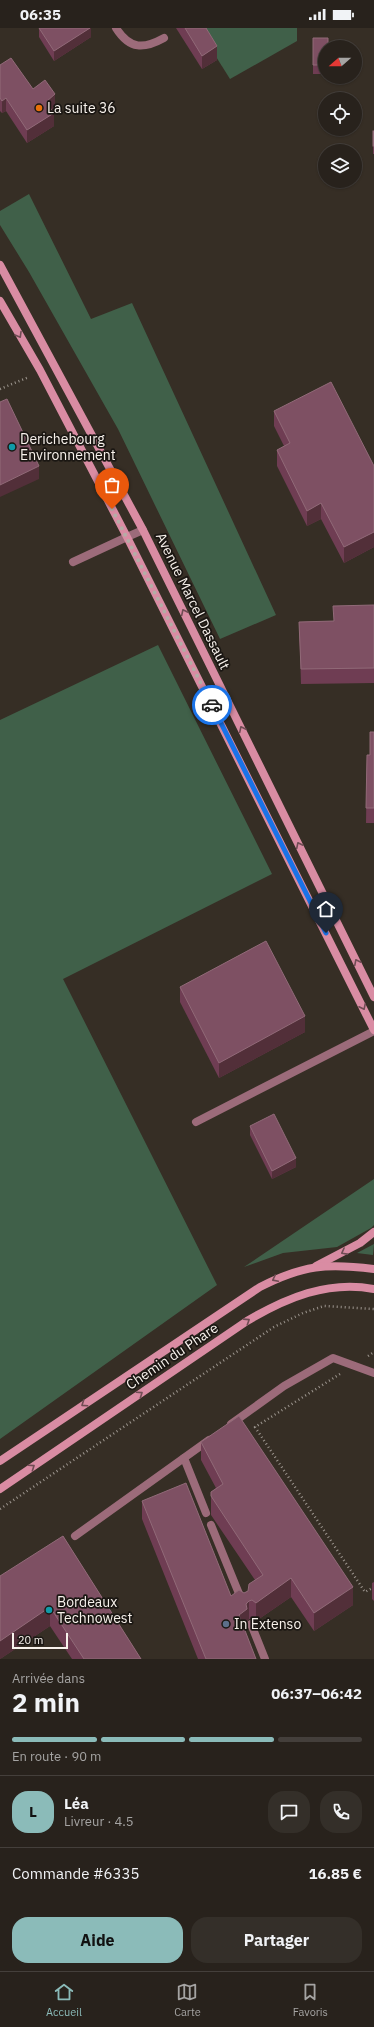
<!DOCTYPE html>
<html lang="fr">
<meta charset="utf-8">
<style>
body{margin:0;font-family:"IBM Plex Sans",sans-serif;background:#342f29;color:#f1f3f6;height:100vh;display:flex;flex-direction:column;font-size:15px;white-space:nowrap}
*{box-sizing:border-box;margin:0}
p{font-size:13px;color:#a5a4a3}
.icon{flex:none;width:22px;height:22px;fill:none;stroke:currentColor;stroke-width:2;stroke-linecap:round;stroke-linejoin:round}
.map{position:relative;height:1631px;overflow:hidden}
.drawer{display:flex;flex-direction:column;background:#28221c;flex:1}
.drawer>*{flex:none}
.needle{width:26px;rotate:250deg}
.controls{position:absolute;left:318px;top:12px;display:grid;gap:8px}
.controls a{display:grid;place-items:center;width:44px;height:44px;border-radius:50%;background:#28221c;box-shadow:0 1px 3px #0004,0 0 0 1px #443f3b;font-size:20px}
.scale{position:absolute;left:12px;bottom:10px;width:56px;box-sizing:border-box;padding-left:4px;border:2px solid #f8f2ec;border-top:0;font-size:11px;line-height:14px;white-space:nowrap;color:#f8f2ec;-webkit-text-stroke:3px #1b1713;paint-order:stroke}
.pin{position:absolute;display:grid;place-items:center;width:34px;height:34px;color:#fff;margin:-41px -17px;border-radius:50% 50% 50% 0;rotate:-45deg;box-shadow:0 0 4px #0007}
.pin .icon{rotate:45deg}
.courier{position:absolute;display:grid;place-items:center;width:40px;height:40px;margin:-20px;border:3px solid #1a73e8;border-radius:50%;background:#fff;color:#222;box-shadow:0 1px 5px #0007}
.headline em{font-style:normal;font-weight:700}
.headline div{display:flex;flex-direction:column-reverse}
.headline{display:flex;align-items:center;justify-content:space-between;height:68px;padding:0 12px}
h1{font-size:26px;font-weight:700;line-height:30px}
.bar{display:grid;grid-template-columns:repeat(4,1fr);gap:6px 4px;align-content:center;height:48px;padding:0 12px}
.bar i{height:5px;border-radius:3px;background:#443f3b}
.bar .on{background:#8bbbb9}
.bar p{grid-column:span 4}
.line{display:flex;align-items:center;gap:10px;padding:0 12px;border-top:1px solid #443f3b}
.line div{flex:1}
.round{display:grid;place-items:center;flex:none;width:42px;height:42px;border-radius:16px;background:#342f29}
.cta{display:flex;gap:8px;margin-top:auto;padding:8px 12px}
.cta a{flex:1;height:46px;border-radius:16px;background:#8bbbb9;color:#111;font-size:16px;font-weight:700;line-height:46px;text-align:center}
.cta a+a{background:#342f29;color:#f1f3f6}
.status{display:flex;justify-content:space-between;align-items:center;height:28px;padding:0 20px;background:#28221c;direction:ltr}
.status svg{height:11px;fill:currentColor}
.tab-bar{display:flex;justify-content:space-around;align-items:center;height:56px;border-top:1px solid #443f3b;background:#28221c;font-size:11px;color:#a5a4a3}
.tab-bar a{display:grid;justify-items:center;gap:2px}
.tab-bar .on{color:#8bbbb9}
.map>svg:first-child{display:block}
.green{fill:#406049}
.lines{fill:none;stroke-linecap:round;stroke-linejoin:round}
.path{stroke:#9d968f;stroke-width:2.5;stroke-dasharray:1 3;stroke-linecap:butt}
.service{stroke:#9c6b7a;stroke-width:8}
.minor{stroke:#9c6b7a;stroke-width:8}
.secondary{stroke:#d98ca3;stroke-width:8}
.wall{fill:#6f3d53}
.shaded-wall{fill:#522f39}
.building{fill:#7e5063;stroke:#916a78}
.oneway{stroke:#704c54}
.done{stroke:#b4ada6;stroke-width:4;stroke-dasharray:0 7.2}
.route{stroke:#1a73e8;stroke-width:5}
.food-dot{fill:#e8710a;stroke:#1b1713;stroke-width:1.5}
.culture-dot{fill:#0f9aa8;stroke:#1b1713;stroke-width:1.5}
.service-dot{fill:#5c6f8a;stroke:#1b1713;stroke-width:1.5}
.labels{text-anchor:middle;stroke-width:3.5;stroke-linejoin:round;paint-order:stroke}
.poi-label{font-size:14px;fill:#f8f2ec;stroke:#1b1713;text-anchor:start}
.street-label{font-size:14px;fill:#f8f2ec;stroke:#1b1713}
</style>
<div class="status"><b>06:35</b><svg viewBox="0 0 49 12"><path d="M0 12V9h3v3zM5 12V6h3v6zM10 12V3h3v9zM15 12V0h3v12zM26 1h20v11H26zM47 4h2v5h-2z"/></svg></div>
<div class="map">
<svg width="374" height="1631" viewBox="0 0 374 1631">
<rect width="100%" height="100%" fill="#362e25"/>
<!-- green -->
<g class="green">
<path d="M 198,0 L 297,0 L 297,13 L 230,51 Z"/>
<path d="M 29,166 L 91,291 L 132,275 L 276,587 L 220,611 L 118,401 L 29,244 L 0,197 L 0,183 Z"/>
<path d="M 158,617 L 272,846 L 63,951 L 217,1257 L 0,1411 L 0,692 Z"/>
<path d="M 374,1151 L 374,1197 L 371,1200 L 337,1219 L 283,1225 L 244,1239 Z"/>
<path d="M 374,1216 L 373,1227 L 357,1225 Z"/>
</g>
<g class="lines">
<!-- path -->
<g class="path">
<path d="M 0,361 L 29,349"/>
<path d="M 368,1328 L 374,1324"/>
<path d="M 340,1346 L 255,1399 L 365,1564 L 374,1559"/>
<path d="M 0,1481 L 274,1299 L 303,1285 L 324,1278 L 374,1281"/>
</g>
<!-- service -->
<g class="service">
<path d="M 116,0 C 130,22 144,21 164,10"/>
<path d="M 73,534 L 127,509"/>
<path d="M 196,1094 L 374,1003"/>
<path d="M 231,1396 L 284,1358 L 333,1330 L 374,1345"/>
<path d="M 184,1430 L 206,1485"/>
<path d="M 211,1497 L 242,1573"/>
<path d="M 75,1508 L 209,1412"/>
<path d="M 251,1596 L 265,1631"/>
</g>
<!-- minor -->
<path class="minor" d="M 127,509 L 143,502"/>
<!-- secondary -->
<g class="secondary">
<path d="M 0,237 L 143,502 L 374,969"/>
<path d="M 0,273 L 40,342 L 127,509 L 374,1002"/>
<path d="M 316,1238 L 360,1215 L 374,1204"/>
<path d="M 0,1433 L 260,1259 C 303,1237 327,1235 374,1241"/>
<path d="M 0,1461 L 247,1293 C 286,1270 328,1252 374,1261"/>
</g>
</g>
<!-- wall -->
<g class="wall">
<path d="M 39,0 L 91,0 L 91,9 L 54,33 L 39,9 Z"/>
<path d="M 176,0 L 206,0 L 217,32 L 202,41 Z"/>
<path d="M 313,10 L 325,19 L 325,46 L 313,46 Z"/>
<path d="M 0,37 L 33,61 L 55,79 L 51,82 L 54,98 L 27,115 L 6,83 L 2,85 L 0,83 Z"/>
<rect x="373" y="103" width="1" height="23"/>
<path d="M 274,383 L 374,438 L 374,519 L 344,535 L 321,491 L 307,498 L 277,438 L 277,422 L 284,418 L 274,398 Z"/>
<path d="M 374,577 L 374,655 L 301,656 L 299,594 L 333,593 Z"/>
<path d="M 374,704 L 374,795 L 366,795 L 367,727 L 370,727 Z"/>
<path d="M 180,959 L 305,1004 L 219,1050 L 180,974 Z"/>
<path d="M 250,1098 L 296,1139 L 272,1151 L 250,1107 Z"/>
<path d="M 201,1414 L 353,1577 L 314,1603 L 291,1569 L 256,1593 L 252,1591 L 249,1591 L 247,1594 L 247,1600 L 244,1601 L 256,1631 L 198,1631 L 142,1491 L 142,1473 L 231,1568 L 244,1565 L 248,1563 L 255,1552 L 211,1487 L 211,1464 L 216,1460 L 201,1432 Z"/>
<path d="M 63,1508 L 141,1631 L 72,1631 L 50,1598 L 0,1631 Z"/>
<path d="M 374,1554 L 374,1573 L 372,1571 L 372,1555 Z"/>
</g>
<!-- shaded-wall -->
<g class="shaded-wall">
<path d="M 90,0 L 91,0 L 91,9 L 54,33 L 54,23 Z"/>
<path d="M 217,18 L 217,32 L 202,41 L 202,28 Z"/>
<path d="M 55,66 L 55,79 L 46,86 L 46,74 Z"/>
<path d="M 6,70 L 6,83 L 2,85 L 2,73 Z"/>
<path d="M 54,85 L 54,98 L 27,115 L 27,102 Z"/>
<path d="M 39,438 L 39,451 L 0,469 L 0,457 Z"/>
<path d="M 321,475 L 321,491 L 307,498 L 307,483 Z"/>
<path d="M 374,504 L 374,519 L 344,535 L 344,519 Z"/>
<path d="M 305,988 L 305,1004 L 219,1050 L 219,1035 Z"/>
<path d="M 296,1130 L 296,1139 L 272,1151 L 272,1143 Z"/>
<path d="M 291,1550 L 291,1569 L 256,1593 L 256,1575 Z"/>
<path d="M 353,1559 L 353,1577 L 314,1603 L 314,1585 Z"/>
<path d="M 249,1573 L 249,1591 L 247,1594 L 247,1600 L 239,1605 L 239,1587 Z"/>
<path d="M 50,1579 L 50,1598 L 0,1631 L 0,1613 Z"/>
</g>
<!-- building -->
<g class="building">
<path d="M 39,0 L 90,0 L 54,23 Z"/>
<path d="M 185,0 L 206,0 L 217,18 L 202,28 Z"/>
<path d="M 313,10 L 328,10 L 328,19 L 325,19 L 325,37 L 313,37 Z"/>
<path d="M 11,30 L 33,61 L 45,52 L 55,66 L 46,74 L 54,85 L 27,102 L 6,70 L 2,73 L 0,70 L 0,37 Z"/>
<rect x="373" y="103" width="1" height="15"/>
<path d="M 331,354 L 374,438 L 374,504 L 344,519 L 321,475 L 307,483 L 277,422 L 290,415 L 274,383 Z"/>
<path d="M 7,371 L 39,438 L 0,457 L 0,374 Z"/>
<path d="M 374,577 L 374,640 L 301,641 L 299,594 L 334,593 L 333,578 Z"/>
<path d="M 370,704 L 374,704 L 374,780 L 366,780 L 367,727 L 370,727 Z"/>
<path d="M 266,913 L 305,988 L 219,1035 L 180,959 Z"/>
<path d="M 274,1086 L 296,1130 L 272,1143 L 250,1098 Z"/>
<path d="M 239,1388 L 353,1559 L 314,1585 L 291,1550 L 256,1575 L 252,1572 L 249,1573 L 246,1576 L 247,1581 L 239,1587 L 256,1631 L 206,1631 L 142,1473 L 186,1455 L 231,1568 L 239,1562 L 244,1565 L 248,1563 L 249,1556 L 263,1547 L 211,1468 L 211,1464 L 223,1456 L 201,1414 Z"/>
<path d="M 63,1508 L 141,1631 L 84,1631 L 50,1579 L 0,1613 L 0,1548 Z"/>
</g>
<!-- one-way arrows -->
<defs><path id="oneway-chevron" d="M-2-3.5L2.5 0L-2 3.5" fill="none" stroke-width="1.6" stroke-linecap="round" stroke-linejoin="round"/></defs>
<g class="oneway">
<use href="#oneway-chevron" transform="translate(19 307) rotate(60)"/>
<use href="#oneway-chevron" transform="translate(184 584) rotate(-116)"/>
<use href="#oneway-chevron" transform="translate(242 701) rotate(-116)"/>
<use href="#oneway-chevron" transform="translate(299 817) rotate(-116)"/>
<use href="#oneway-chevron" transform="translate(357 934) rotate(-117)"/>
<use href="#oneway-chevron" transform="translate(363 979) rotate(64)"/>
<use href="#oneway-chevron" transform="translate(344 1224) rotate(152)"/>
<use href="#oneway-chevron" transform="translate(275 1251) rotate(153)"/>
<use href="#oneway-chevron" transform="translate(247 1293) rotate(-33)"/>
<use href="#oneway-chevron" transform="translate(140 1366) rotate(-34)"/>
<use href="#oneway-chevron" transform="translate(84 1376) rotate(146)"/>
<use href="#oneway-chevron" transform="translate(32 1439) rotate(-34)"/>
</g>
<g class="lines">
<!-- done -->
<path class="done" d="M 112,481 L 212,677"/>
<!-- route -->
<path class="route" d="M 212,677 L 326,905"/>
</g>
<!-- markers -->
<circle class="food-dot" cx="39" cy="80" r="4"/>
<g class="culture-dot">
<circle cx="12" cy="419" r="4"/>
<circle cx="49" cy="1582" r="4"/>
</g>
<circle class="service-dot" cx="226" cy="1596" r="4"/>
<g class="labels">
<!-- poi labels -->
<g class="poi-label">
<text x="47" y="85">La suite 36</text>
<text x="20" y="416">Derichebourg<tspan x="20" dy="16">Environnement</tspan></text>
<text x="57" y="1579">Bordeaux<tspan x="57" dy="16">Technowest</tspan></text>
<text x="234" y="1601">In Extenso</text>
</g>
<!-- street labels -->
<g class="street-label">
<text transform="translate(193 573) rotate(64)" y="5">Avenue Marcel Dassault</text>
<text transform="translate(172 1328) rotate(-34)" y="5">Chemin du Phare</text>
</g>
</g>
</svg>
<div class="controls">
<a><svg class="needle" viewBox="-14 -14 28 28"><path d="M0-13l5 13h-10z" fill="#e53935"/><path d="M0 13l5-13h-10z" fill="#a5a4a3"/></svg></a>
<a><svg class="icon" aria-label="locate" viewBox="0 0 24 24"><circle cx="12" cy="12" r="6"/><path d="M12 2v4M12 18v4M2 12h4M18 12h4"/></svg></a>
<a><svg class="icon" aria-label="layers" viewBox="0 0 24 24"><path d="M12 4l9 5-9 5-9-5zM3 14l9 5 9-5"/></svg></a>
</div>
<div class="scale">20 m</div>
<div class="pin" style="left:112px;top:481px;background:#ea580c"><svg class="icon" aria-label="bag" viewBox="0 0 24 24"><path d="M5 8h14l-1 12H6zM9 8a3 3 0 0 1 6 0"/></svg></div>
<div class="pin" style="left:326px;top:905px;background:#1f2937"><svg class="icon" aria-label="home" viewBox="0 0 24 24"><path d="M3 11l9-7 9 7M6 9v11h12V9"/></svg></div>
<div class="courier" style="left:212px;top:677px"><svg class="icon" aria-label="car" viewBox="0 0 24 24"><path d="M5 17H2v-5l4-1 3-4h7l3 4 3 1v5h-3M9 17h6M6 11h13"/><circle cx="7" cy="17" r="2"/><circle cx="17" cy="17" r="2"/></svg></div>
</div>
<section class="drawer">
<div class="headline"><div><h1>2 min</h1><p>Arrivée dans</p></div><em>06:37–06:42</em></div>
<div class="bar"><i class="on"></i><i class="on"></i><i class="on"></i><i></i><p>En route · 90 m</p></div>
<div class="line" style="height:72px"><b class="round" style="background:#8bbbb9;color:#111">L</b><div><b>Léa</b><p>Livreur · 4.5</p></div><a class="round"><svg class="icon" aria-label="chat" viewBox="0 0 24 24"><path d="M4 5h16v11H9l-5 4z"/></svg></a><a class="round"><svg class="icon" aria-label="phone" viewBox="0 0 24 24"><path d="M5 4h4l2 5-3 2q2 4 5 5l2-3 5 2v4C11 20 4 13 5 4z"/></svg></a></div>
<div class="line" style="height:52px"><div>Commande #6335</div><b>16.85 €</b></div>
<div class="cta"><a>Aide</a><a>Partager</a></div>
</section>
<nav class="tab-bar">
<a class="on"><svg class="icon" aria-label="home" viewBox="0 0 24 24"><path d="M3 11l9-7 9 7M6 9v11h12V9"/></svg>Accueil</a>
<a><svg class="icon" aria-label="map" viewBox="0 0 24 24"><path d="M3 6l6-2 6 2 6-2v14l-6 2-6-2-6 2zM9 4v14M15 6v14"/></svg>Carte</a>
<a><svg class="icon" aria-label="saved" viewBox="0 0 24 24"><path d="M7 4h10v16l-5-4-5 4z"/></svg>Favoris</a>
</nav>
